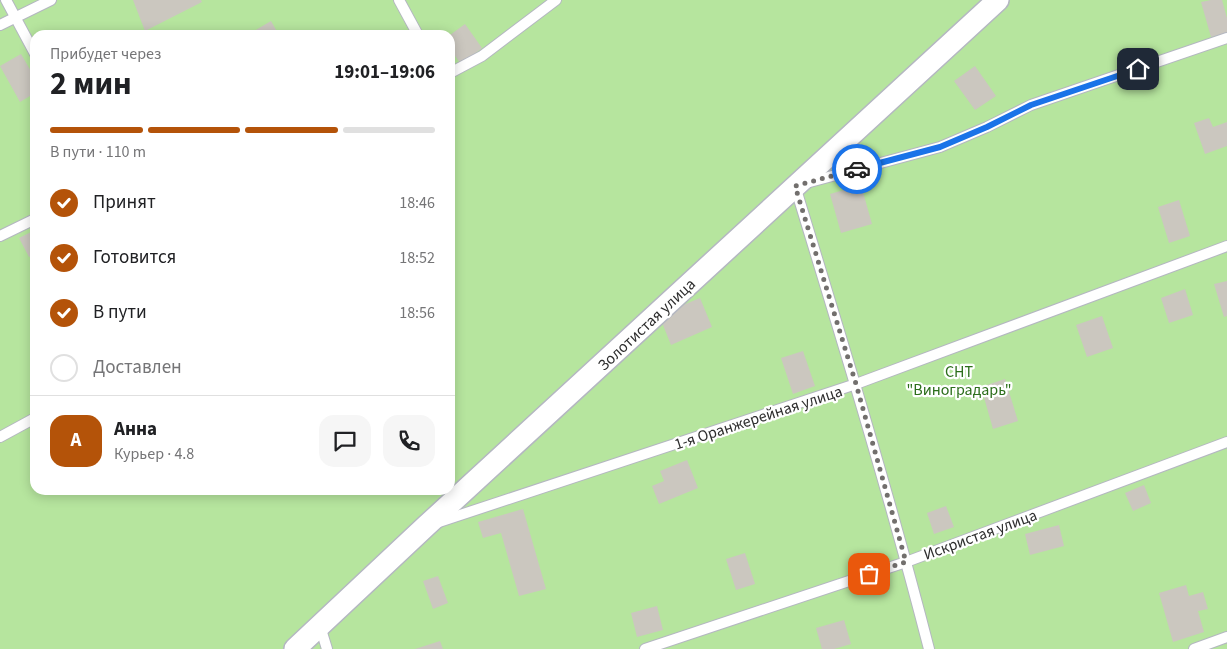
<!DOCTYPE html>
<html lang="ru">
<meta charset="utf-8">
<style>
body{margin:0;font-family:"Source Sans 3",sans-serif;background:#f6f6f6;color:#202124;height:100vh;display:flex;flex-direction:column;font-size:19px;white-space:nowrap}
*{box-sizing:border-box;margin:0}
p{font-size:16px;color:#757577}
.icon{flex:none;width:28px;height:28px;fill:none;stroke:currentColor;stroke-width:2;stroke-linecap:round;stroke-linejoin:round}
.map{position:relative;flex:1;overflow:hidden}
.side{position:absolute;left:30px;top:30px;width:425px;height:465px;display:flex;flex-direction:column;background:#fff;border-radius:15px;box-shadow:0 2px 12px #0003}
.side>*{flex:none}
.pin{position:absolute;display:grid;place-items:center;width:42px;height:42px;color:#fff;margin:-21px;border-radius:10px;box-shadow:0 2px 8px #0006}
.courier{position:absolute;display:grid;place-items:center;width:50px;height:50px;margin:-25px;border:4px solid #1a73e8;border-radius:50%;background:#fff;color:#222;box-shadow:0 1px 6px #0007}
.overview em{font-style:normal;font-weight:700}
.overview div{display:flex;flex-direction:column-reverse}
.overview{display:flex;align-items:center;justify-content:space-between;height:85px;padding:0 20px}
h1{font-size:32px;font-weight:700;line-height:38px}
.bar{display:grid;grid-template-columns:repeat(4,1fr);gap:8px 5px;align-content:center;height:60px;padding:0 20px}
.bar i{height:6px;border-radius:4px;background:#e0e0e0}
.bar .active{background:#b45309}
.bar p{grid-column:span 4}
.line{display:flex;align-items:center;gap:12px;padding:0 20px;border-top:1px solid #e0e0e0}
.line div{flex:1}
.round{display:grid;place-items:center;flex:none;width:52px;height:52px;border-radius:15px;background:#f6f6f6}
ol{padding:0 20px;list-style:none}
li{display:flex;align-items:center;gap:15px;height:55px}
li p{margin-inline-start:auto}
li .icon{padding:5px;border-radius:50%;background:#b45309;color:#fff;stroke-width:4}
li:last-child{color:#757577}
li i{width:28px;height:28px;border:2px solid #e0e0e0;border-radius:50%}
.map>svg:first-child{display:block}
.green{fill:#b6e59e;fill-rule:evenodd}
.building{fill:#cbc7bf}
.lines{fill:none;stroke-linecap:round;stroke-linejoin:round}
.lane-casing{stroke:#b4b7c1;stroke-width:12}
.street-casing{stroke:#b4b7c1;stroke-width:24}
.lane{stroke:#fff;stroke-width:10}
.street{stroke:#fff;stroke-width:21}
.done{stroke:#726f6d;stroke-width:5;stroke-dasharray:0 9}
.route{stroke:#1a73e8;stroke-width:6}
.labels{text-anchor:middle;stroke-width:4.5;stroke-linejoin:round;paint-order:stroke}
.street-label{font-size:16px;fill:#2e2e2e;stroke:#fff}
.park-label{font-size:16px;fill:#2c6e1b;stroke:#fff}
</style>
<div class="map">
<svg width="1227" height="649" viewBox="0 0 1227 649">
<rect width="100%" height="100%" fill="#efe9e1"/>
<!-- green -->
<path class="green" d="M 0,0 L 1227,0 L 1227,649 L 0,649 ZM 35,35 L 450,35 L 450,490 L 35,490 Z"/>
<!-- building -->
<g class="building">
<path d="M 133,0 L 201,0 L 202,2 L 145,31 Z"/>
<path d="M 1211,0 L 1222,0 L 1227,18 L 1227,33 L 1211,37 L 1201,2 Z"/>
<path d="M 271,21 L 279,35 L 247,35 Z"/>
<path d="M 465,24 L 482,48 L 461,64 L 450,49 L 450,35 Z"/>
<path d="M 21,54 L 35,78 L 35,93 L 20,102 L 0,66 Z"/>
<path d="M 975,66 L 996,96 L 975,110 L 954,81 Z"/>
<path d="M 1209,118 L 1213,127 L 1227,122 L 1227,146 L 1205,154 L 1194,123 Z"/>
<path d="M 861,185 L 872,224 L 841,233 L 830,194 Z"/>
<path d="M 1179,200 L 1190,236 L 1169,243 L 1158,207 Z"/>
<path d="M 35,230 L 35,254 L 29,257 L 19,238 Z"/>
<path d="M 1227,281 L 1227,316 L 1224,317 L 1214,284 Z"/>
<path d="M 1185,289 L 1193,315 L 1169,323 L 1161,298 Z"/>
<path d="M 700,298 L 712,327 L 671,345 L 659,315 Z"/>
<path d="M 1102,316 L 1113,348 L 1087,357 L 1076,325 Z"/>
<path d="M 803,351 L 815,386 L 793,394 L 781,358 Z"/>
<path d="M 1005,379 L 1018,421 L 993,429 L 981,387 Z"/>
<path d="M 687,460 L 698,488 L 659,504 L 652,486 L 664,481 L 660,471 Z"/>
<path d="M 1144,485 L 1151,503 L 1133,511 L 1125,493 Z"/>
<path d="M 946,506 L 954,527 L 934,534 L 927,513 Z"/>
<path d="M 523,509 L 546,589 L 519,596 L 501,533 L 483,538 L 478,522 Z"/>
<path d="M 1059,525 L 1064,546 L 1030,555 L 1025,534 Z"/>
<path d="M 745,553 L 755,584 L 736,590 L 726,559 Z"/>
<path d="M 438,576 L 448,603 L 433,609 L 423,581 Z"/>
<path d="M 1186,585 L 1189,596 L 1203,592 L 1208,609 L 1198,611 L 1204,632 L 1173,642 L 1159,593 Z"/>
<path d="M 657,606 L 663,630 L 637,637 L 631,613 Z"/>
<path d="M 844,620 L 851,644 L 834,649 L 822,649 L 816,628 Z"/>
<path d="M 440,641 L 443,649 L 415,649 Z"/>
</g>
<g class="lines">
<!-- lane casing -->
<g class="lane-casing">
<g id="lane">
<path d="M 6,0 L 35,54"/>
<path d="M 399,0 L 418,35"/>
<path d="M 0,25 L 51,0"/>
<path d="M 450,73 L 482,56 L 556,0"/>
<path d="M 0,236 L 35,219"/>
<path d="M 0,437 L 35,418"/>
<path d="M 439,522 L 856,384 L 1227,246"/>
<path d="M 320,626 L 327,649"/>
<path d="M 645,649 L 906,562 L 1227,442"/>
<path d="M 929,649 C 889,493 842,340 795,186 L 940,147 L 987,127 L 1031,105 L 1227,38"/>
<path d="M 1194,649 L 1227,637"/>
</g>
</g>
<!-- street casing -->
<g class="street-casing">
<path id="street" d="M 295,649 L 426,526 L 998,0"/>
</g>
<!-- lane -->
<use href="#lane" class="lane"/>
<!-- street -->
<use href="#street" class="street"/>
</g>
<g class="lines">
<!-- done -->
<path class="done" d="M 857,169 L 795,186 L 856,384 L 906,562 L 869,574"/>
<!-- route -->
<path class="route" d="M 857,169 L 940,147 L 987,127 L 1031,105 L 1138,69"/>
</g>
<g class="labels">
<!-- street labels -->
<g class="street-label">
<text transform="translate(646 324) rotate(-43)" y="6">Золотистая улица</text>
<text transform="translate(758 417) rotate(-18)" y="6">1-я Оранжерейная улица</text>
<text transform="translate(980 534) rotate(-20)" y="6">Искристая улица</text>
</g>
<!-- park labels -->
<g class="park-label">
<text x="959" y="377">СНТ<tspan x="959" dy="18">"Виноградарь"</tspan></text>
</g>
</g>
</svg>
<div class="pin" style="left:869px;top:574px;background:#ea580c"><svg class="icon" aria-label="bag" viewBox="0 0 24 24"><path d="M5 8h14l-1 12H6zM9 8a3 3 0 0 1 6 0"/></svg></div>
<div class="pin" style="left:1138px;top:69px;background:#1f2937"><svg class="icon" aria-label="home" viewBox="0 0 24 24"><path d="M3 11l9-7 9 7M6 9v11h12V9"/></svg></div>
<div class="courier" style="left:857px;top:169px"><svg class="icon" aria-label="car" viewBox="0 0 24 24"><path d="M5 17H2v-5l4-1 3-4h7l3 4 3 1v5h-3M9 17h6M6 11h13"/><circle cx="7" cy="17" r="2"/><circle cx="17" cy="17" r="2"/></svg></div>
<section class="side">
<div class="overview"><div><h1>2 мин</h1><p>Прибудет через</p></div><em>19:01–19:06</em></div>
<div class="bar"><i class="active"></i><i class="active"></i><i class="active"></i><i></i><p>В пути · 110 m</p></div>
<ol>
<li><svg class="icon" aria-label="check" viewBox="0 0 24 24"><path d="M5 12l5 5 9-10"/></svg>Принят<p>18:46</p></li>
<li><svg class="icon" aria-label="check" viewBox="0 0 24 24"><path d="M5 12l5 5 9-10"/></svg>Готовится<p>18:52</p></li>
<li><svg class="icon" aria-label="check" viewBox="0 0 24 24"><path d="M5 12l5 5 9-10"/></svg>В пути<p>18:56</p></li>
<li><i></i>Доставлен</li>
</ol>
<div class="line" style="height:90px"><b class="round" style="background:#b45309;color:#fff">А</b><div><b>Анна</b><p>Курьер · 4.8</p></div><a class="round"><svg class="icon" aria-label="chat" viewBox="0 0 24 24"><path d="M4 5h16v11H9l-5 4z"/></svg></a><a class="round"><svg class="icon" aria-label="phone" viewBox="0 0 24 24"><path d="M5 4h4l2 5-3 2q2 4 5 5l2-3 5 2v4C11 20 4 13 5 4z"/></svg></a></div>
</section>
</div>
